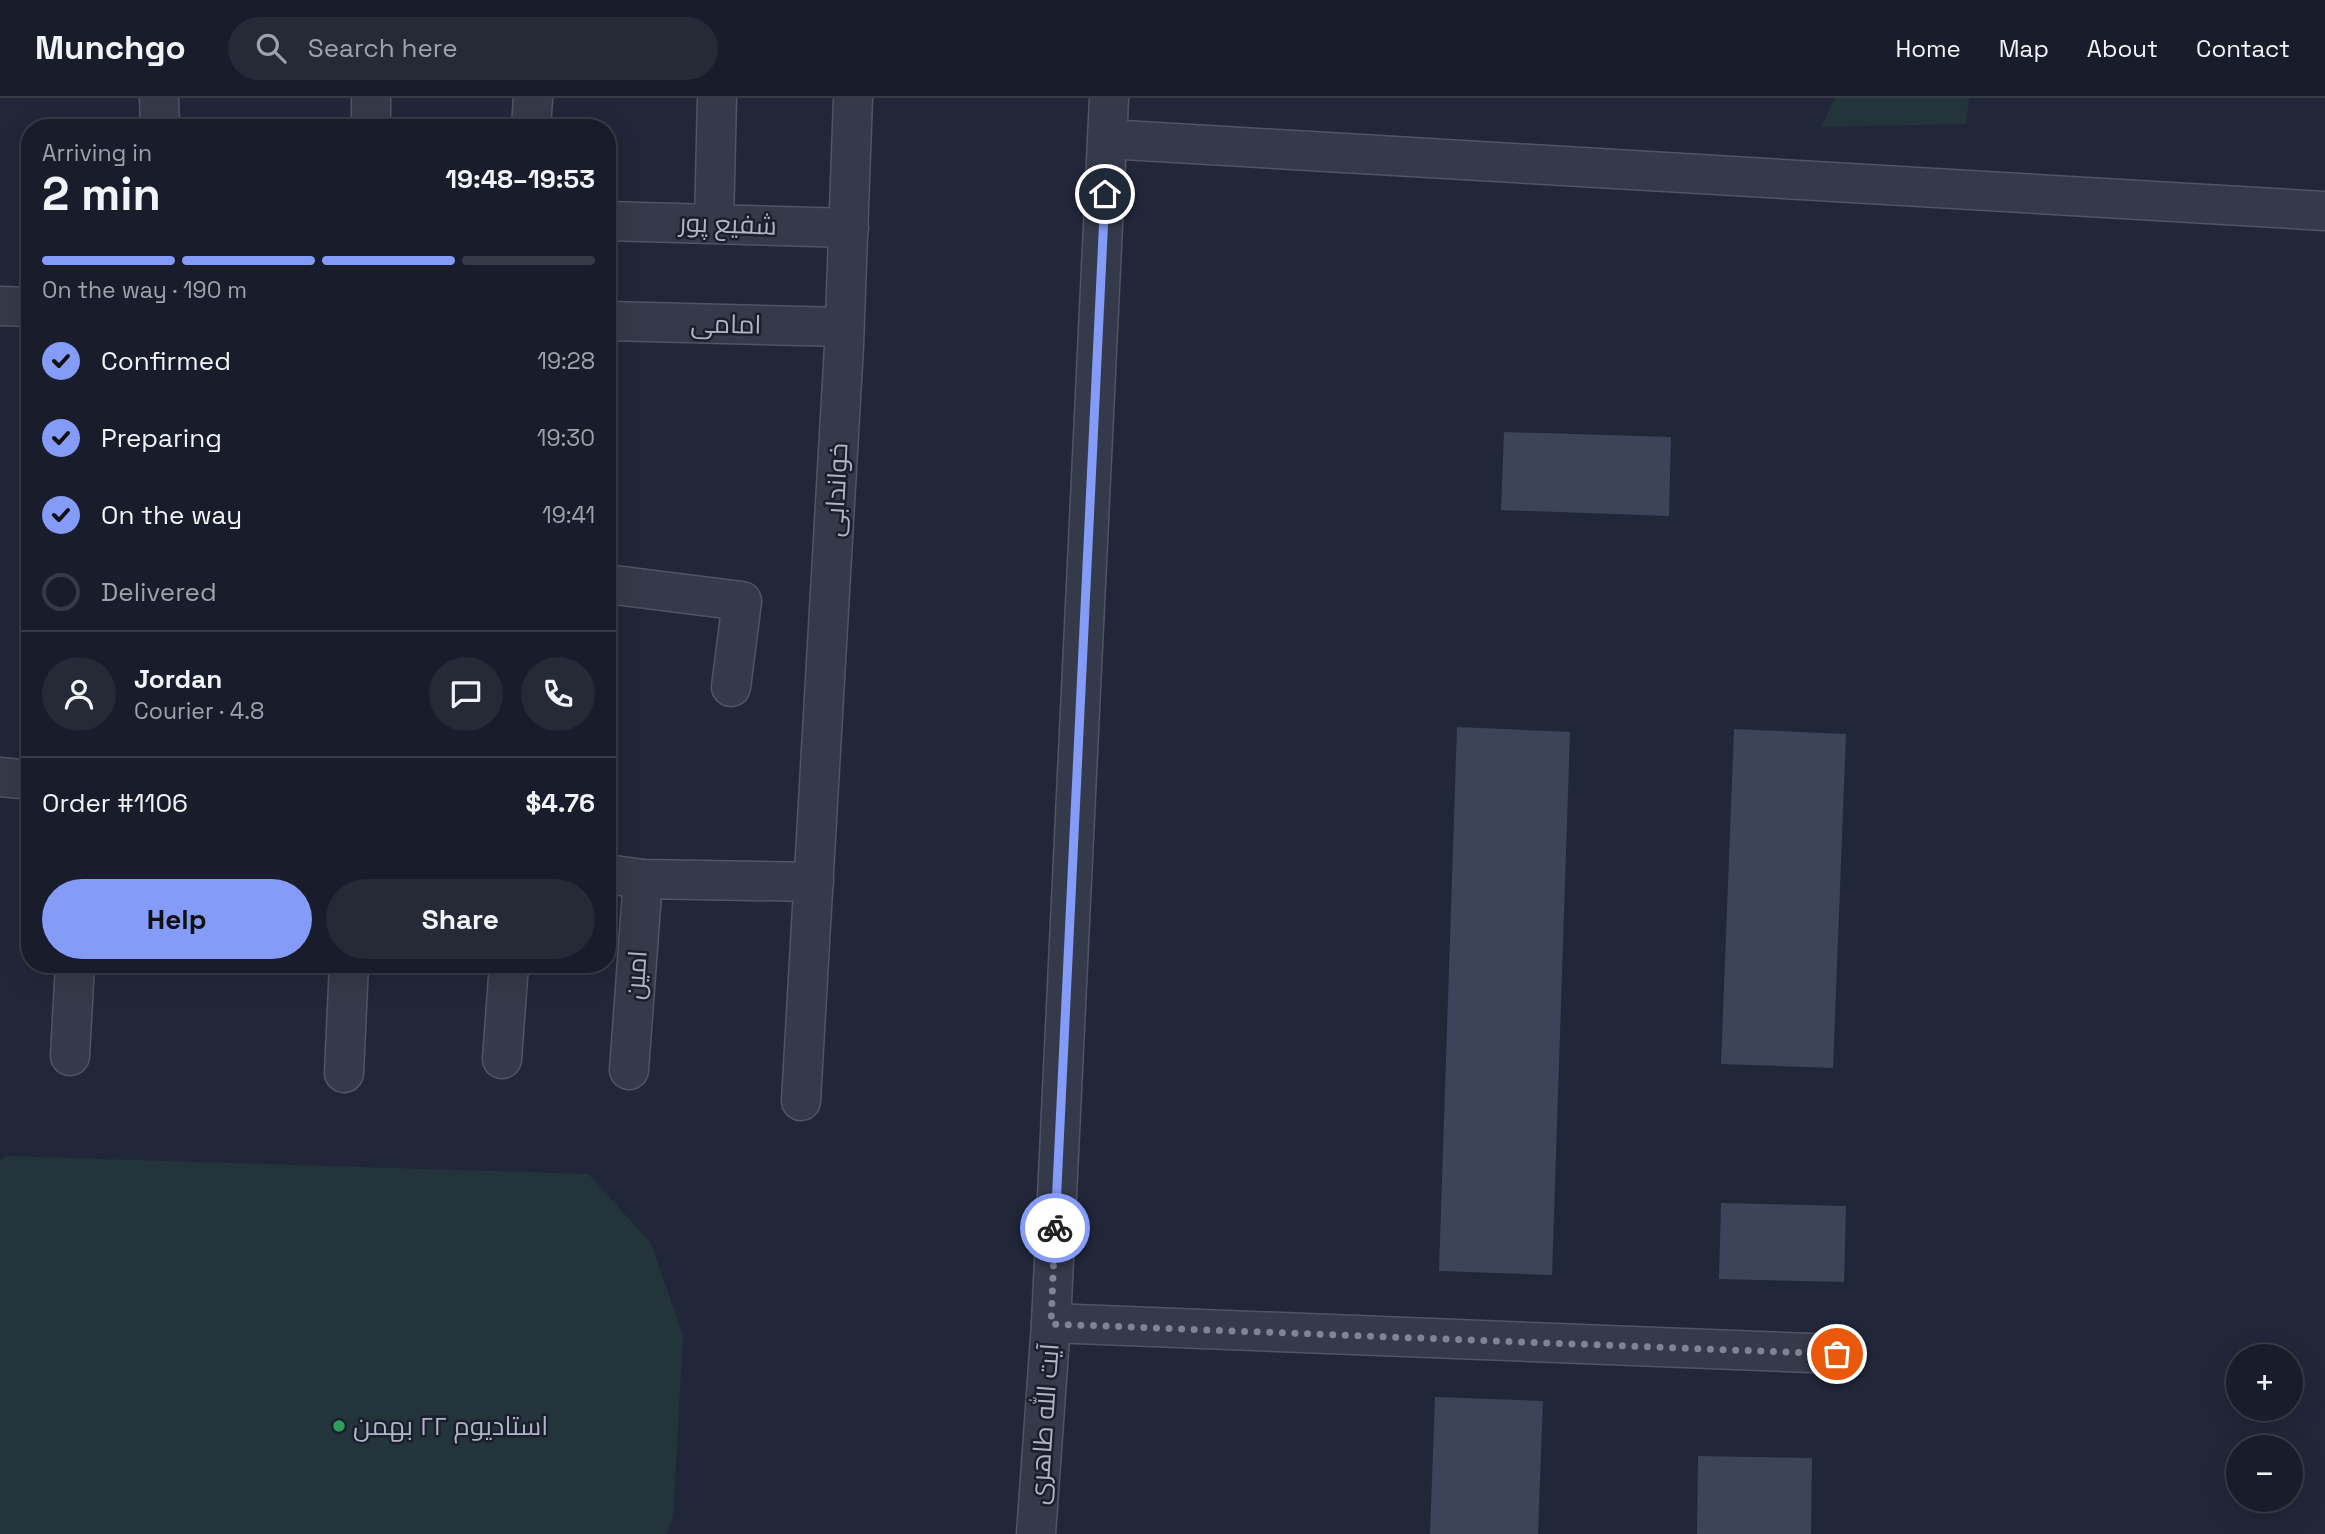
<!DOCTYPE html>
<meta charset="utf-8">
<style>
body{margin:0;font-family:"Space Grotesk",Cairo,sans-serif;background:#262a37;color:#f1f3f6;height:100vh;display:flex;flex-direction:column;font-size:26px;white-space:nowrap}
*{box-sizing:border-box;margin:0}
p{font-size:23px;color:#9fa2a9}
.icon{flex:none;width:38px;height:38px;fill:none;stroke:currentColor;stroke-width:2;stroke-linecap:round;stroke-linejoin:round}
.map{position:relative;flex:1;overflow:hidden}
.details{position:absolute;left:21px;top:21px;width:595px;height:854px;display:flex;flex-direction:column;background:#191d2b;border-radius:28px;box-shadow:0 7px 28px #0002,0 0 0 2px #373b47}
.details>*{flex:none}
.fabs{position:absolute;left:2226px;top:1246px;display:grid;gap:14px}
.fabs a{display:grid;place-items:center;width:77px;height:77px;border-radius:50%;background:#191d2b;box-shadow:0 7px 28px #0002,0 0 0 2px #373b47;font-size:35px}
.pin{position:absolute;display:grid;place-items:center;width:60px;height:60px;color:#fff;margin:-30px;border:4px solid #fff;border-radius:50%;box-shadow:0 2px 7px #0007}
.courier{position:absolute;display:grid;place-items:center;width:70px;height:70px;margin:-35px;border:5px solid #849bf7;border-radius:50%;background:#fff;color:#222;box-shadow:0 2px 9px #0007}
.headline em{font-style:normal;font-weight:600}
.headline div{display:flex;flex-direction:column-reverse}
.headline{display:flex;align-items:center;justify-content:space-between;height:119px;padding:0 21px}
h1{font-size:46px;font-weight:600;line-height:52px}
.bar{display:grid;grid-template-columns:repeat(4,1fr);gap:10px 7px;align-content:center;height:84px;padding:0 21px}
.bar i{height:9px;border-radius:5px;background:#373b47}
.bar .active{background:#849bf7}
.bar p{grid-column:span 4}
.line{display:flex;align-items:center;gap:18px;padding:0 21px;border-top:2px solid #373b47}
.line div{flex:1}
.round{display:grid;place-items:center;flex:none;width:74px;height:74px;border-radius:37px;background:#262a37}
ol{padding:0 21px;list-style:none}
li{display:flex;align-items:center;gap:21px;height:77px}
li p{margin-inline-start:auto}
li .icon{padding:7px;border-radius:50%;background:#849bf7;color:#111;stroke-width:4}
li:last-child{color:#9fa2a9}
li i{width:38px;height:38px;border:4px solid #373b47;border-radius:50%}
.cta{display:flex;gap:14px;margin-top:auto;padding:14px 21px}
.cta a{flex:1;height:80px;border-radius:42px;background:#849bf7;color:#111;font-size:28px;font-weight:600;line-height:80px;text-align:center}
.cta a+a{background:#262a37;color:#f1f3f6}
header{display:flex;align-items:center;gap:42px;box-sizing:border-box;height:98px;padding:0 35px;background:#191d2b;border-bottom:2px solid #373b47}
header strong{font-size:33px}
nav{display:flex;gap:38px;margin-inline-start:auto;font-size:24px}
.search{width:490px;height:63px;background:#262a37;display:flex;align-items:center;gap:18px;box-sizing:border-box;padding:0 24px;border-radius:38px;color:#9fa2a9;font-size:26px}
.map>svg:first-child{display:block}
.green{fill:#23343a}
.building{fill:#3d4459}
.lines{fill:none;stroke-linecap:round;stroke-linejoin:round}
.minor-casing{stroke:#505464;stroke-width:41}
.minor{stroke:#353a4a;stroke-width:38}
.done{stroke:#7e8395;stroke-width:7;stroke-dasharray:0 12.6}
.route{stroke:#849bf7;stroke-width:9}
.leisure-dot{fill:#2e9e5b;stroke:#1a1f2e;stroke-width:2.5}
.labels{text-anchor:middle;stroke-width:5;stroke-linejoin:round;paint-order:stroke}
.street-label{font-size:26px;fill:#b0b4c6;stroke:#1a1f2e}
.poi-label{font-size:26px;fill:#b0b4c6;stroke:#1a1f2e;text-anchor:start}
</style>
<header>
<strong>Munchgo</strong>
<div class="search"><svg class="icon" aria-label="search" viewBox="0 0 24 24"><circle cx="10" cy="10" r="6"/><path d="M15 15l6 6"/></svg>Search here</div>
<nav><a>Home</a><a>Map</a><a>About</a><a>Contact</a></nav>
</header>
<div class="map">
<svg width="2325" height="1436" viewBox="0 0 2325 1436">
<rect width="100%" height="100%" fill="#212739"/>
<!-- green -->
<g class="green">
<path d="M 1835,0 L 1969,0 L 1966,26 L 1821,29 Z"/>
<path d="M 6,1058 L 588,1076 L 651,1145 L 683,1238 L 673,1419 L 666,1436 L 0,1436 L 0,1064 Z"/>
</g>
<!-- building -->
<g class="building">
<path d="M 1504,334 L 1671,339 L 1669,418 L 1501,412 Z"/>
<path d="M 1457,629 L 1570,634 L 1552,1177 L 1439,1173 Z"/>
<path d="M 1734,631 L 1846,636 L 1833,970 L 1721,966 Z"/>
<path d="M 1721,1105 L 1846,1108 L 1844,1184 L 1719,1181 Z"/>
<path d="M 1435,1299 L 1543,1303 L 1538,1436 L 1430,1436 Z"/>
<path d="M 1698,1358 L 1812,1360 L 1811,1436 L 1697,1436 Z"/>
</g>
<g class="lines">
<!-- minor casing -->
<g class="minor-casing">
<g id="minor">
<path d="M 159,0 L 160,30"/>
<path d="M 371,0 L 371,30"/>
<path d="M 531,30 L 533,0"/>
<path d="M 1107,41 L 2325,113"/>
<path d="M 607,123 L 849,130"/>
<path d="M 714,125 L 717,0"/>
<path d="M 0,208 L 30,209"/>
<path d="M 607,223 L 844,229"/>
<path d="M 607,486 L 742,503 L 731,589"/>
<path d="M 0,679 L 30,682"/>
<path d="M 607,776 L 643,781 L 814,784"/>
<path d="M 70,958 L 75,866"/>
<path d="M 502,961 L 509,866"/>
<path d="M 629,972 L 643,781"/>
<path d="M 344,975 L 349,866"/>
<path d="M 801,1003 L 844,248 L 853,0"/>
<path d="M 1051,1225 L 1837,1256"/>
<path d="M 1036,1436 L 1051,1225 L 1109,0"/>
</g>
</g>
<!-- minor -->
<use href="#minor" class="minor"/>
</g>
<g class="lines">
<!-- done -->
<path class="done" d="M 1055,1130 L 1051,1226 L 1837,1256"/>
<!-- route -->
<path class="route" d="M 1055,1130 L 1105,96"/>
</g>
<!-- markers -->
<circle class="leisure-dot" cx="339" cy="1328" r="7"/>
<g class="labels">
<!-- street labels -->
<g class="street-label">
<text transform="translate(728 126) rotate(2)" y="9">شفیع پور</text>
<text transform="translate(726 226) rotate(1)" y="9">امامی</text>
<text transform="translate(836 392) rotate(-87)" y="9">خواندابی</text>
<text transform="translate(636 877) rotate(-86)" y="9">امین</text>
<text transform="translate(1044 1326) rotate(-86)" y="9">آیت الله طاهری</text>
</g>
<!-- poi labels -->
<g class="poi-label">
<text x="353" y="1337">استادیوم ۲۲ بهمن</text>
</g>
</g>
</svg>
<div class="fabs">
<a>+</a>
<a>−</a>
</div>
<div class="pin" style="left:1837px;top:1256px;background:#ea580c"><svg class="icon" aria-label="bag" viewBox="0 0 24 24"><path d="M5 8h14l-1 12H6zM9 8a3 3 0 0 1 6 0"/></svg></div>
<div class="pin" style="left:1105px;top:96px;background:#1f2937"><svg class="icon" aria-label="home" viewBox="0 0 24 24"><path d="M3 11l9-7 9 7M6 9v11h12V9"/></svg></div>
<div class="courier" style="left:1055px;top:1130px"><svg class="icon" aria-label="bike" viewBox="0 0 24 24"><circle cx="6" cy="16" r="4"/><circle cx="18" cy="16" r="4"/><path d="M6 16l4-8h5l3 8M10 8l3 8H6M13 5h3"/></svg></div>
<section class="details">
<div class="headline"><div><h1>2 min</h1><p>Arriving in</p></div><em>19:48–19:53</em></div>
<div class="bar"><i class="active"></i><i class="active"></i><i class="active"></i><i></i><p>On the way · 190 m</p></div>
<ol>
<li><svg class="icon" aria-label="check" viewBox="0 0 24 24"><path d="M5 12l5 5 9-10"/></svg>Confirmed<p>19:28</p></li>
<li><svg class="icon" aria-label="check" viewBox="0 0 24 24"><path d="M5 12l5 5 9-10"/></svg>Preparing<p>19:30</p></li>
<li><svg class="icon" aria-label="check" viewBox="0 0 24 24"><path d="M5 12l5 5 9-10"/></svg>On the way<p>19:41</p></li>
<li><i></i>Delivered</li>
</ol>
<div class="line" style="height:126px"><a class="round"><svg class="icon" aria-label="person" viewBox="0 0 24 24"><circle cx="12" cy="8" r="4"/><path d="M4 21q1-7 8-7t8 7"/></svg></a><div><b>Jordan</b><p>Courier · 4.8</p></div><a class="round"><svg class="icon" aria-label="chat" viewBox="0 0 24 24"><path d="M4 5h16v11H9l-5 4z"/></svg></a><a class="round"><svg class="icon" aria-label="phone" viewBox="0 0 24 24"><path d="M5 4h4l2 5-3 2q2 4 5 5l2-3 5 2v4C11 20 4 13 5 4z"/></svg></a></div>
<div class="line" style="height:91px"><div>Order #1106</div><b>$4.76</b></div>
<div class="cta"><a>Help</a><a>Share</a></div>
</section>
</div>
